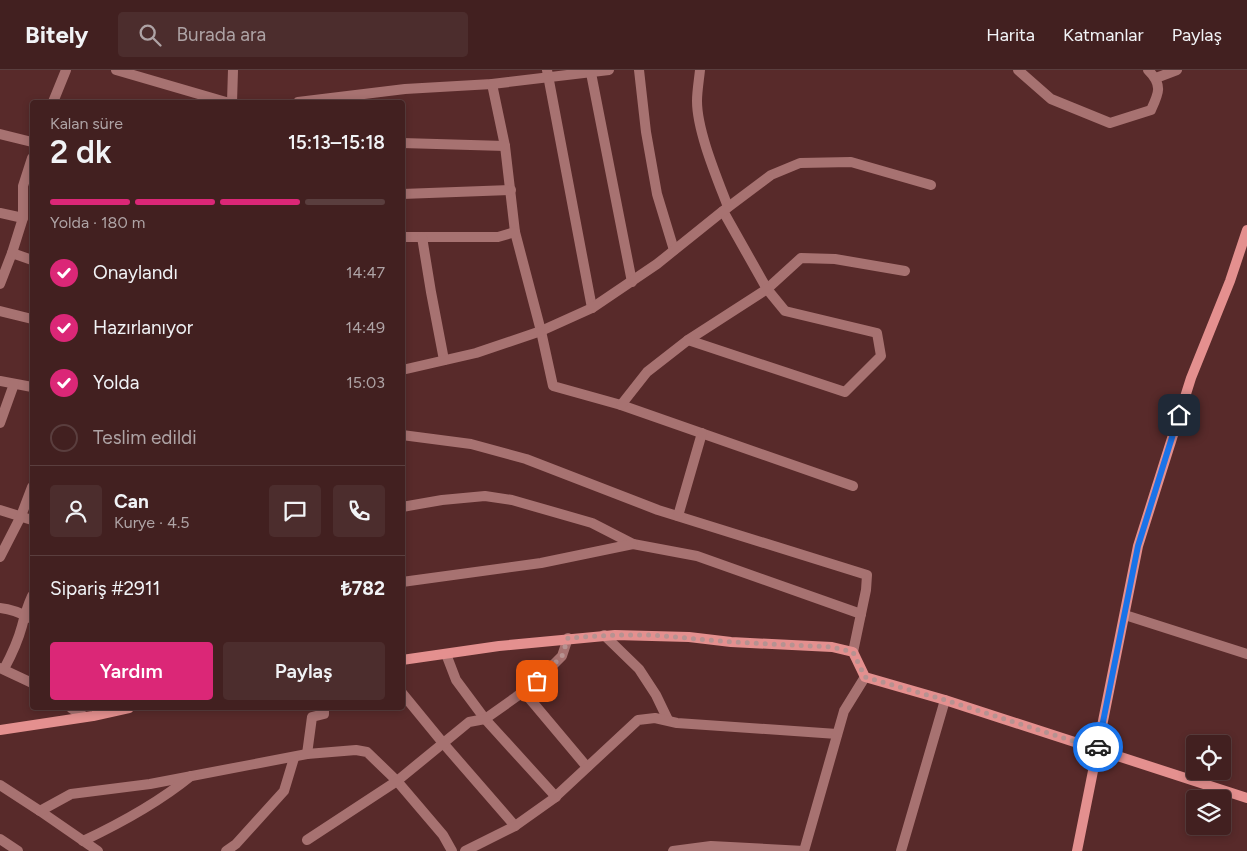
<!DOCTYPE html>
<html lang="tr">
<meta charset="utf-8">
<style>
body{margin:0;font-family:Figtree,sans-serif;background:#4c2d2d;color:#f1f3f6;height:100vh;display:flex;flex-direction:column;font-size:19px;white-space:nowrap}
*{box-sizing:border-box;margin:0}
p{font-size:16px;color:#aea3a5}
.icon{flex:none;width:28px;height:28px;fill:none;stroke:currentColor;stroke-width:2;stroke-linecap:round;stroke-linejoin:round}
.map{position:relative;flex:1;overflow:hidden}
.side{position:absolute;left:30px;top:30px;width:375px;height:610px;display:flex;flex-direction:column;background:#422020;border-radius:5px;box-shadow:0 2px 8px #0003,0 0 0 1px #5a3e3e}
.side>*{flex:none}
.fabs{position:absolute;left:1186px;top:665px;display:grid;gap:10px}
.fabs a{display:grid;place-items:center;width:45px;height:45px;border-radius:5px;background:#422020;box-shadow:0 2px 8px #0003,0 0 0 1px #5a3e3e;font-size:25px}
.pin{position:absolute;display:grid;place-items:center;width:42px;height:42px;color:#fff;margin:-21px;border-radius:10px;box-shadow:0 2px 8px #0006}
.courier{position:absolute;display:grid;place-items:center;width:50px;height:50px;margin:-25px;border:4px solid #1a73e8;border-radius:50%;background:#fff;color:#222;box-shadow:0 1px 6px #0007}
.summary em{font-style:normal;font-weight:600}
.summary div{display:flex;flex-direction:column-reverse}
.summary{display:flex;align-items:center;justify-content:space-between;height:85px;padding:0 20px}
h1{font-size:32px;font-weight:600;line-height:38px}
.bar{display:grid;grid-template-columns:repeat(4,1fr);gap:8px 5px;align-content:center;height:60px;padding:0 20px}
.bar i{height:6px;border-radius:4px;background:#5a3e3e}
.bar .on{background:#db2777}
.bar p{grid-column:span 4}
.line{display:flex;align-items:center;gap:12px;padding:0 20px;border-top:1px solid #5a3e3e}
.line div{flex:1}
.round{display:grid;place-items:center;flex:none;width:52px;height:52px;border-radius:5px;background:#4c2d2d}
ol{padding:0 20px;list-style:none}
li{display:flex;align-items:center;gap:15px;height:55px}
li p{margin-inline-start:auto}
li .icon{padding:5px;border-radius:50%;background:#db2777;color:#fff;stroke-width:4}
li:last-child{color:#aea3a5}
li i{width:28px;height:28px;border:2px solid #5a3e3e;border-radius:50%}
.primary-button{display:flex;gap:10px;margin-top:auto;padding:10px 20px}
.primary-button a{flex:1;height:58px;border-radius:5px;background:#db2777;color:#fff;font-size:20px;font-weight:600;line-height:58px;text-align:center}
.primary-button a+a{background:#4c2d2d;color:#f1f3f6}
header{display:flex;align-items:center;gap:30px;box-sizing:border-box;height:70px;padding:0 25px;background:#422020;border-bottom:1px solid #5a3e3e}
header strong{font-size:24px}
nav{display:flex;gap:28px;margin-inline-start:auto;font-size:18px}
.search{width:350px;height:45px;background:#4c2d2d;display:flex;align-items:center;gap:12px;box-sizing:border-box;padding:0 18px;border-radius:5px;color:#aea3a5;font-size:19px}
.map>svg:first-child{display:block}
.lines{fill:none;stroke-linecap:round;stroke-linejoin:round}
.street{stroke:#a77271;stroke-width:10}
.secondary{stroke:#e4908f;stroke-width:10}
.done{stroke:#b69291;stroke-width:5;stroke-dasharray:0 9}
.route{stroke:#1a73e8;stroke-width:6}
</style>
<header>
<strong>Bitely</strong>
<div class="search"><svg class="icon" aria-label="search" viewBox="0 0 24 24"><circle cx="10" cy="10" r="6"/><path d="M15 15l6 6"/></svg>Burada ara</div>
<nav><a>Harita</a><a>Katmanlar</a><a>Paylaş</a></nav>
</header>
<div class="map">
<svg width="1247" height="781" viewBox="0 0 1247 781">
<rect width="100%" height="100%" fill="#582a2a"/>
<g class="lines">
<!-- street -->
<g class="street">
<path d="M 116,0 L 226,32"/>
<path d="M 547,0 L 592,238"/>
<path d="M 639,0 L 646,62 L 657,124 L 674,180"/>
<path d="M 700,0 C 699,10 697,21 697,31 C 697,61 717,108 728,137"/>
<path d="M 1018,0 L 1051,29 L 1110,53 L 1151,40 C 1159,23 1163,15 1148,0"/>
<path d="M 591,3 L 632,212"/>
<path d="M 1156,8 L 1177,0"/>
<path d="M 492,14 L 505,76 L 515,162 L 541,261 L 553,316 L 621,335 L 853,416"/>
<path d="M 53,32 L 66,0"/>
<path d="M 232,32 L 233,0"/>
<path d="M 298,32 L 405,19 L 492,14 L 609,0"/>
<path d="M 0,64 L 32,72"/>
<path d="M 402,73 L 505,76"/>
<path d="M 402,124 L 511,120"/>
<path d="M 0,143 L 23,148"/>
<path d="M 402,167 L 498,167 L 515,162"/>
<path d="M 422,167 L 431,222 L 444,290"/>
<path d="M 12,183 L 32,190"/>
<path d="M 0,214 L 12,183 L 23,148 L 23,116 L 32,88"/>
<path d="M 0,241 L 32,249"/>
<path d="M 688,270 L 845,322 L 881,286 L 877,263 L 785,241 L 767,219 L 723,141"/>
<path d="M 402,300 L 476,283 L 541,261 L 592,238 L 657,194 L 723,141 L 771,105 L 800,93 L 851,92 L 931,115"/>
<path d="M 0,311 L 32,317"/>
<path d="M 621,335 L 647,302 L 688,270 L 767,219 L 801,188 L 835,189 L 905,201"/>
<path d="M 0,353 L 14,314"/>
<path d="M 402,365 L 471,374 L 526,389 L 658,440 L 867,505 L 866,520 L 853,582"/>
<path d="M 402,437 L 442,430 L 485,426 L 512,430 L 592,453 L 633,474 L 697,486 L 861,544"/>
<path d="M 0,440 L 32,450"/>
<path d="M 678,446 L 702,363"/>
<path d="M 0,487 L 21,446 L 32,417"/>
<path d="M 402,512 L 541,493 L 633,474"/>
<path d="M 0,538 C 11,539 23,544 32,549"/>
<path d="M 1125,545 L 1247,584"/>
<path d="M 604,565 L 639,599 L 656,625 L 668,650"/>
<path d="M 446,584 L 456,610 L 485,649 L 556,727"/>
<path d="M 0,598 L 32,613"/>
<path d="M 4,599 C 11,586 18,571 22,556 C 25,544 27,537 32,526"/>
<path d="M 524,622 L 587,697"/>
<path d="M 402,623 L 443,673 L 515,756"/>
<path d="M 71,638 L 85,647"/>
<path d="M 307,684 L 312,647 L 324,644 L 324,638"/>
<path d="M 0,715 L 40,741 L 98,781"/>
<path d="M 40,741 L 71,724 L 150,714 L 307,684 L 356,680 L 367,682 L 397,711 L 443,765 L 452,781"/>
<path d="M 0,769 L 18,781"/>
<path d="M 307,770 L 397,711 L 469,652 L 485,649 L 516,627 L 537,611 L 562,586 L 568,568"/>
<path d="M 83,771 C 121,753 158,733 191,706"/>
<path d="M 226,781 L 236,774 L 284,721 L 294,688"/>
<path d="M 465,781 L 515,756 L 553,729 L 638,650 L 655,648 L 677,653 L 837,664"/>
<path d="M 673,781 L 711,776 L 804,781"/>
<path d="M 804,781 L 844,641 L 865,607"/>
<path d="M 901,781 L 945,630"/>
</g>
<!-- secondary -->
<g class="secondary">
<path d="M 402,590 L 499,576 L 615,565 L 689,567 L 731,572 L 832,577 L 853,582 L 865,607 L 945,630 L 1247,728"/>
<path d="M 0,660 L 93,646 L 129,638"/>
<path d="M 1077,781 L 1138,476 L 1191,308 L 1230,211 L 1247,160"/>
</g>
</g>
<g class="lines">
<!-- done -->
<path class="done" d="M 537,611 L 562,586 L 568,568 L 615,565 L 653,565 L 731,572 L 832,577 L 853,582 L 865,607 L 945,630 L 1098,679 L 1098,677"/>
<!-- route -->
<path class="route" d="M 1098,677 L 1138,476 L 1179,345"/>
</g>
</svg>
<div class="fabs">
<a><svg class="icon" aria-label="locate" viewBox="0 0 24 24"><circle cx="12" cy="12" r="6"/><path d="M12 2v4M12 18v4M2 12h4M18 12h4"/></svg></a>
<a><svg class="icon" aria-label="layers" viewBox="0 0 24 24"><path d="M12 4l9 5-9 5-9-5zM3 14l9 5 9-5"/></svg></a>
</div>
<div class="pin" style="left:537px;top:611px;background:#ea580c"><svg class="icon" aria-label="bag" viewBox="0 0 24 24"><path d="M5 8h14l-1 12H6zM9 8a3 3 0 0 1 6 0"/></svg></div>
<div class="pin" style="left:1179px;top:345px;background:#1f2937"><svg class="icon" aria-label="home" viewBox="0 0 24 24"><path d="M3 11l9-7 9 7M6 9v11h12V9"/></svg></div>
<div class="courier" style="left:1098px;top:677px"><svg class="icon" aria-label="car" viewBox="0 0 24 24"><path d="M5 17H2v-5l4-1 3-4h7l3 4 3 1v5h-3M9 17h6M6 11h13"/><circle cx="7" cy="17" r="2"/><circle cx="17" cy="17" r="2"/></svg></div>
<section class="side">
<div class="summary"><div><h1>2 dk</h1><p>Kalan süre</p></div><em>15:13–15:18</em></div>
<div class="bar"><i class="on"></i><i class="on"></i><i class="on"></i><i></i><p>Yolda · 180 m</p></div>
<ol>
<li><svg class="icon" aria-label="check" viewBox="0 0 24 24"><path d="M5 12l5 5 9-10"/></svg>Onaylandı<p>14:47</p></li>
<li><svg class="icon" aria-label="check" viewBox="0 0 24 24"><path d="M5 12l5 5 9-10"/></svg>Hazırlanıyor<p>14:49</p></li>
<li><svg class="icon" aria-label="check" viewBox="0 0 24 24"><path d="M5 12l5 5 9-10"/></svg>Yolda<p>15:03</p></li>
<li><i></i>Teslim edildi</li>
</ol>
<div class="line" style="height:90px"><a class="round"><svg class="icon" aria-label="person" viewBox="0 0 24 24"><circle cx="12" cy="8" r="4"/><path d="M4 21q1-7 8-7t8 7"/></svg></a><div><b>Can</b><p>Kurye · 4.5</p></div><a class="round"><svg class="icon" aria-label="chat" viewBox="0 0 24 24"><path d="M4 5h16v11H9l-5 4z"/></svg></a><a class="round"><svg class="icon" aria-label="phone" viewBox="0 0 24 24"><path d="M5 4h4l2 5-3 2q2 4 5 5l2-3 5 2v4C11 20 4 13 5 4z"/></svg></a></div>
<div class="line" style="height:65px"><div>Sipariş #2911</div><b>₺782</b></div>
<div class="primary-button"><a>Yardım</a><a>Paylaş</a></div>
</section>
</div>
